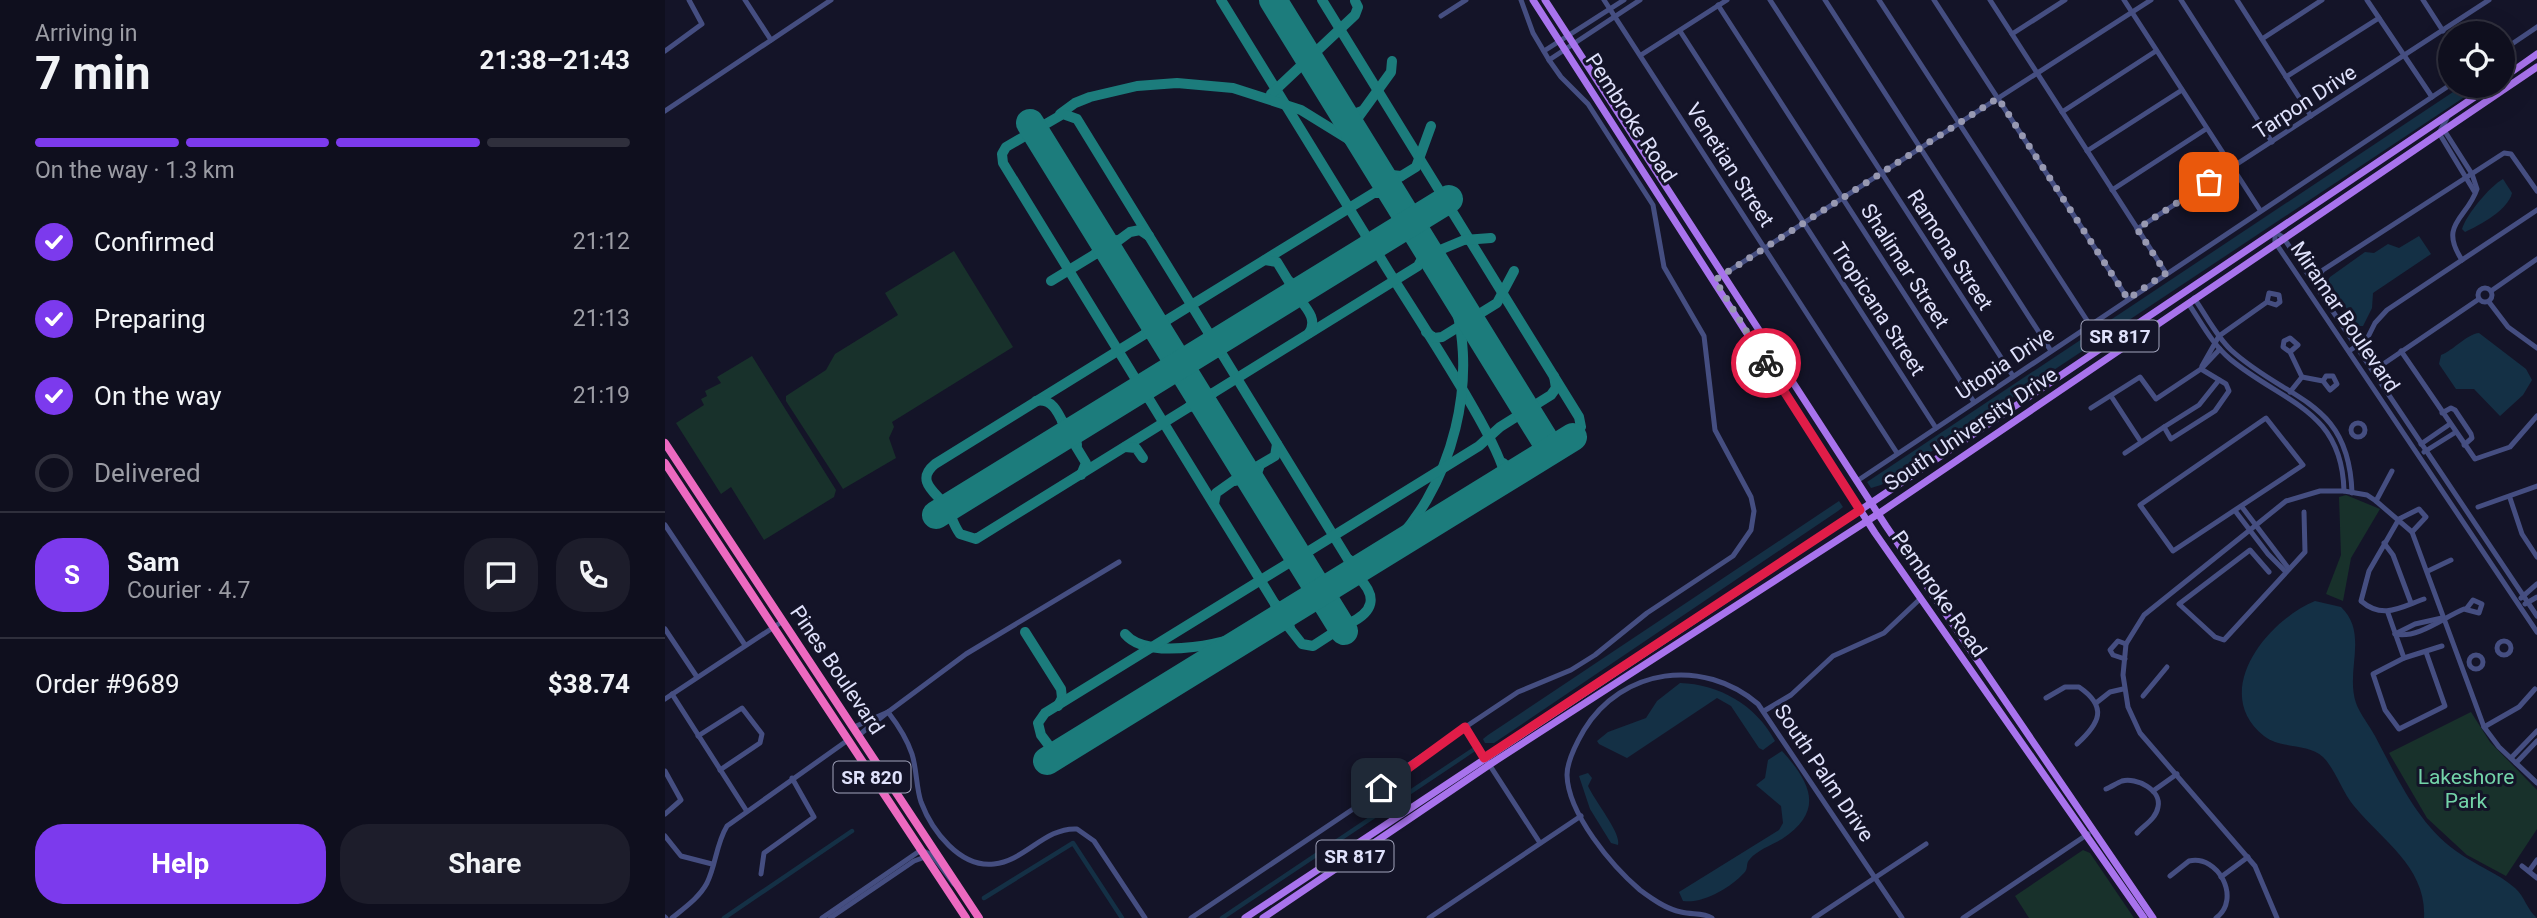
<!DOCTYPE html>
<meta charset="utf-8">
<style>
body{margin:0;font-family:Roboto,sans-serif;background:#1d1d2b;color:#f1f3f6;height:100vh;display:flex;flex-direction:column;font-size:26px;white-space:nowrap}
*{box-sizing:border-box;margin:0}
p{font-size:23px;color:#9b9ca4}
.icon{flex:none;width:38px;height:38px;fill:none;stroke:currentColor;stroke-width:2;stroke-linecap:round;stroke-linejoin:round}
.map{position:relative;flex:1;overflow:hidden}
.sheet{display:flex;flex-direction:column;background:#0f0f1e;width:665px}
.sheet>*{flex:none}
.tools{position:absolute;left:1773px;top:21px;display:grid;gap:14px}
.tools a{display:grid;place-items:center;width:77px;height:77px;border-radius:50%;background:#0f0f1e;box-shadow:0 7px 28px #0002,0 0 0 2px #2f2f3c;font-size:35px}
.pin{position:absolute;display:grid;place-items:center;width:60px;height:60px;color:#fff;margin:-30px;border-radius:14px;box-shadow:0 4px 10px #0006}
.courier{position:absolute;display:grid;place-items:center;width:70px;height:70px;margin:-35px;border:5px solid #e11d48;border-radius:50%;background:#fff;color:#222;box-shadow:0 2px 9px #0007}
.summary em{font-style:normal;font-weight:700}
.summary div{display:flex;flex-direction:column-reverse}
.summary{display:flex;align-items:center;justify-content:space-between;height:119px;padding:0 35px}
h1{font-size:46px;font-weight:700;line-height:52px}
.bar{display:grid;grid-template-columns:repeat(4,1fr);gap:10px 7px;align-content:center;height:84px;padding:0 35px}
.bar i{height:9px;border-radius:5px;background:#2f2f3c}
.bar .on{background:#7c3aed}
.bar p{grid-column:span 4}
.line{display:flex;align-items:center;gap:18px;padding:0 35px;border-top:2px solid #2f2f3c}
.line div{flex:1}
.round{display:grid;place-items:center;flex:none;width:74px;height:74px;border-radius:28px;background:#1d1d2b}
ol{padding:0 35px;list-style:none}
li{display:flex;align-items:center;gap:21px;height:77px}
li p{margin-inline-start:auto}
li .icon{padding:7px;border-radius:50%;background:#7c3aed;color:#fff;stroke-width:4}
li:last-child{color:#9b9ca4}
li i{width:38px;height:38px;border:4px solid #2f2f3c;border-radius:50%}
.button{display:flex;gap:14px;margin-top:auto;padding:14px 35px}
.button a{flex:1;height:80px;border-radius:28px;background:#7c3aed;color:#fff;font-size:28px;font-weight:700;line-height:80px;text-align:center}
.button a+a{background:#1d1d2b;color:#f1f3f6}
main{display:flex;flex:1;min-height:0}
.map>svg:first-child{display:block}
.green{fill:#18312b}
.water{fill:#143045}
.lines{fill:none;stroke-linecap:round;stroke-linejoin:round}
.canal{stroke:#143045;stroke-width:4.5}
.taxiway{stroke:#1c7c7c;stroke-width:10}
.runway{stroke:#1c7c7c;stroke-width:28}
.minor{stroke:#454e81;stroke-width:5}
.major{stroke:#a873ed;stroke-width:7}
.highway{stroke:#ec69c0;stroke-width:8}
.done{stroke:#9899b1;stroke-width:7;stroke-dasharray:0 12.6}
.route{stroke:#e11d48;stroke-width:9}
.labels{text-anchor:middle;stroke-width:6;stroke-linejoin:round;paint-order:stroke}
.shield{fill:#141428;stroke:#a2a4bc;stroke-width:2}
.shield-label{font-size:19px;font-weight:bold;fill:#dfe1fb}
.street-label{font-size:21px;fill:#dfe1fb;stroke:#141428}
.park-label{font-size:21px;fill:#73d3a8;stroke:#141428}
</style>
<main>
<section class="sheet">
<div class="summary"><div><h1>7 min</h1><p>Arriving in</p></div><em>21:38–21:43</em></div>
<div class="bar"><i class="on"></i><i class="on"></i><i class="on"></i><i></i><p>On the way · 1.3 km</p></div>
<ol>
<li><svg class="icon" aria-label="check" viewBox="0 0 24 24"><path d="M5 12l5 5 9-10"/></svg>Confirmed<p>21:12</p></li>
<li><svg class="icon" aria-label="check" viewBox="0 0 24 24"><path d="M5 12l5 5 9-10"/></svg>Preparing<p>21:13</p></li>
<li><svg class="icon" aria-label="check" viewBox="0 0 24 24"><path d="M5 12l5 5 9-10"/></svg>On the way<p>21:19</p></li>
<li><i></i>Delivered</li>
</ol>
<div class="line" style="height:126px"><b class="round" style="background:#7c3aed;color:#fff">S</b><div><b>Sam</b><p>Courier · 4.7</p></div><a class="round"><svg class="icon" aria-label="chat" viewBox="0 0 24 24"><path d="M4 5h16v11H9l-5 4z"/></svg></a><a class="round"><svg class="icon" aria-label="phone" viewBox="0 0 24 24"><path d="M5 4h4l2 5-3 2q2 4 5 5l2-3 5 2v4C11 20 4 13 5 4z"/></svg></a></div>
<div class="line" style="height:91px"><div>Order #9689</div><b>$38.74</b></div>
<div class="button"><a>Help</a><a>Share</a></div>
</section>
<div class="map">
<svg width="1872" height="918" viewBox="0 0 1872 918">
<rect width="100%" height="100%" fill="#141428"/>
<!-- green -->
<g class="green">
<path d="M 289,251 L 348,347 L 227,422 L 229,427 L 224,438 L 231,458 L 178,489 L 121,401 L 121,396 L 161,370 L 170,354 L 233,315 L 220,293 Z"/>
<path d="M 87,356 L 171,490 L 169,497 L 99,540 L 66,487 L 56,494 L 11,423 L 39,405 L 36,399 L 42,396 L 40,391 L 56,383 L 52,377 Z"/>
<path d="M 1681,495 L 1715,509 L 1686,558 L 1678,601 L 1661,594 L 1676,555 L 1674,497 Z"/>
<path d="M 1806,712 L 1825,742 L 1872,790 L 1872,829 L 1841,876 L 1802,855 L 1762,818 L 1724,753 Z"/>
<path d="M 1418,850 L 1425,853 L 1469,918 L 1364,918 L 1350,896 Z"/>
</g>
<!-- water -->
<g class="water">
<path d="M 1797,86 L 1816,86 L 1216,485 L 1206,488 L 1202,482 Z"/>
<path d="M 1838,179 L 1847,193 C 1843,210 1815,225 1800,232 L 1797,229 C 1801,215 1824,187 1838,179 Z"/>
<path d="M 1754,236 L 1766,254 L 1708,293 L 1707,308 L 1698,326 L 1693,326 L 1663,280 L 1665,277 L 1700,252 L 1709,253 L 1723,244 L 1734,248 Z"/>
<path d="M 1814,333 L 1861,369 L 1867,380 L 1858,395 L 1835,416 L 1809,389 L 1791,389 L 1774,364 L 1776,355 C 1789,350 1802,334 1814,333 Z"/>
<path d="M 1174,501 L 1178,507 L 1173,511 L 829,743 L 820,743 L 818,739 L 823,735 Z"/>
<path d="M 1650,601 L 1676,607 C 1704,634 1680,670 1691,703 C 1695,714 1704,725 1710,736 C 1732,777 1752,823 1791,851 C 1810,865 1833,873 1850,888 C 1860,897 1862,910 1872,918 L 1759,918 C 1762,868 1718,841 1689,806 C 1677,792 1671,770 1658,757 C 1643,743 1615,749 1599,736 C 1544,692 1603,620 1650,601 Z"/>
<path d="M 1015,683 C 1054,684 1091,705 1110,741 L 1098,750 L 1094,748 L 1066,706 L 1052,698 L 962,758 L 934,744 L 932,741 L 943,732 L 981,718 L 992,701 Z"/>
<path d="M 1117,751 C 1147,784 1159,811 1117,839 C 1107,845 1092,850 1085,859 C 1080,864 1084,868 1079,873 C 1065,888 1038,904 1018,901 L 1014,892 L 1114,830 L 1118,823 L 1116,806 L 1091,785 L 1100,778 L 1103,760 Z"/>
<path d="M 923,773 L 927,778 L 923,786 C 929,800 957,834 953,845 L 946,843 L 925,809 L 914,776 Z"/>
</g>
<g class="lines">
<!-- canal -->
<g class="canal">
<path d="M 319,898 L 408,843 L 457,918"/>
<path d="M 59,918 L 187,831"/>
<path d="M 557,918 L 808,750"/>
</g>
<!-- taxiway -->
<g class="taxiway">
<path d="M 556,0 L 700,234 L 702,243 L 698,251 L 708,252 L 715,257 C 734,290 845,454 839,479"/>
<path d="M 657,0 L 774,190 L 775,200 L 771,207 L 779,206 L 788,213 L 914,417 L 916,427 L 908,437"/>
<path d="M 652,52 L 650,64 L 655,75"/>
<path d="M 606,94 L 690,15 L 693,7 L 690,1"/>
<path d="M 675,109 L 686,115 L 697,111"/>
<path d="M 395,114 L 410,103 L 425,97 L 472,86 L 512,83 L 568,88 L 636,110 L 683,139 L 718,174 L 736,176"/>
<path d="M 398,114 L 412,119 L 543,332 L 549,337 L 559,337 L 555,345 L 557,354 L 684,561 L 685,569 L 681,577 L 694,578 C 713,597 708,612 685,623 L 671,618 L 668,633 L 648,646 L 637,644 L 622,625 L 607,622 L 612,613 L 610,604 L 484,399 L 475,393 L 466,395 L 471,387 L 470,378 L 338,163 L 337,154 L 341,147 Z"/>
<path d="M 766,126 L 751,167 L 502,320 L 497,326 L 497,336 L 487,332 L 480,334 L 270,464 C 248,482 274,494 283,509 C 287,518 289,526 295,534 L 311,539 L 524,407 L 533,405 L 542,409 L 542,400 L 548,393 L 753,266 L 759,255 L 757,242 L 775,250 L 799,240 L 826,238"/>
<path d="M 694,139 L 692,119 L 726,72 L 727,61"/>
<path d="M 710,193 L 722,193 L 732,202"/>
<path d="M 430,254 L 436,248 L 436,237 L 445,241 L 453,240"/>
<path d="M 600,260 L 612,262 L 626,285 L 622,299 L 636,301 C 644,311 652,321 644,333"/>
<path d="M 386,281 L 432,253 L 448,256 L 450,243 L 465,232 L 475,230 L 484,236"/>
<path d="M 624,281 L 631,287 L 641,287 L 637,294 L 638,303"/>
<path d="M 543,332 L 544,342 L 541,349 L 549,349 L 557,354"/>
<path d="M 761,332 L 769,338 L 777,337 L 832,303 L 849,271"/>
<path d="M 480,334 L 486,326 L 485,317 L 494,322 L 502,320"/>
<path d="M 470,378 L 479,383 L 487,382 L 482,390 L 484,399"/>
<path d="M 371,401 C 387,398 393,412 399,425 L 395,438 L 407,440 L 421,463 L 416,475"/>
<path d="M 524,407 L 530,401 L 530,390 L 540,395 L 548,393"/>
<path d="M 397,421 L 406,427 L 414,427 L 410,434 L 412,445"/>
<path d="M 460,447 L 471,448 L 478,458"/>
<path d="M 838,463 L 848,471 L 861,466"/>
<path d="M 576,464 L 586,470 L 610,456 L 612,444"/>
<path d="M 570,481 L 578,479 L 588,483 L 594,468"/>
<path d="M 549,504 L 551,493 L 575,476 L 576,464"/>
<path d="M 715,556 C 788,496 821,368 781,280"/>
<path d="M 683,559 L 692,565 L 702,564"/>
<path d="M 610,604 L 618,610 L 627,610 L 623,619 L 625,628"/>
<path d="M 360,632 L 396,689 L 397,698 L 393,706"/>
<path d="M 460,634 C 484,663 571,642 600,627"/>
<path d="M 402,749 L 388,751 L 376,735 L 373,723 L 380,713 L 622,564 L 628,555 L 627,547 L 634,552 L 644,551 L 814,446 L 835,427 L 886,395 L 891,388 L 889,376"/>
</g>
<!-- runway -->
<g class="runway">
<path d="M 608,0 L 886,450"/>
<path d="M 365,123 L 679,631"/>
<path d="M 271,515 L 784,199"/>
<path d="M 382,761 L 908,437"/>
</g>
<!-- minor -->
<g class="minor">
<path d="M 80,0 L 106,40"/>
<path d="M 939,0 L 1232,453"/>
<path d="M 1105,0 L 1348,376"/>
<path d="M 1160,0 L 1386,351"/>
<path d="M 1214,0 L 1425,325"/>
<path d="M 1269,0 L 1463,299"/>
<path d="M 1325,0 L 1501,273"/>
<path d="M 1459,0 L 1595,210"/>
<path d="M 1516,0 L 1607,142"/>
<path d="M 1572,0 L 1646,116"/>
<path d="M 1702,0 L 1767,97"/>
<path d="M 1758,0 L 1778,31"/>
<path d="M 1053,5 L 1309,402"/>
<path d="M 776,16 L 801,0"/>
<path d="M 1015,31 L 1271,428"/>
<path d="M 1347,34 L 1400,0"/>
<path d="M 1597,39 L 1657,0"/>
<path d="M 1838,50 L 1872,27"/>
<path d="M 0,51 L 37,24 L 24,0"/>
<path d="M 879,51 L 959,0"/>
<path d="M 976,55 L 1062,0"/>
<path d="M 884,60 L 975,0"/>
<path d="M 1621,77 L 1714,18"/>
<path d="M 0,111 L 166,0"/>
<path d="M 1397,112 L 1491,51"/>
<path d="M 1782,118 L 1774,133 L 1809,191"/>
<path d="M 1779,130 L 1807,174 L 1812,189 C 1802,219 1773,224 1797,260"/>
<path d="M 1422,151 L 1517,90"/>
<path d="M 1447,190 L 1541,129"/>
<path d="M 1472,229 L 1824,0"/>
<path d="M 1610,232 L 1610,242 L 1872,632"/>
<path d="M 1610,232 L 1618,237 L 1872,616"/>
<path d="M 1050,280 L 1486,0"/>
<path d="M 1653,286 L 1653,276 L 1658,270 L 1839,153 L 1846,154 L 1872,191"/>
<circle cx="1820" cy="295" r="7"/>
<path d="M 1826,291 L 1872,259"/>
<path d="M 1529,298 C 1541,315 1551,336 1566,350 C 1623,402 1684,399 1687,493"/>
<path d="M 1824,302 L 1843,327 L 1872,348"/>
<path d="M 1523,303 C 1536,322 1547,344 1565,359 C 1618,403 1677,409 1679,491"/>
<path d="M 1684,351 L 1702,339 L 1710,323 L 1722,310 L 1872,210"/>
<path d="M 1736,351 L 1810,459 L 1845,447 L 1872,416"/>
<path d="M 1625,352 L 1633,345 L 1625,338 L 1619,341 L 1618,347 L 1625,352 L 1637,377 L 1658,381 L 1665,390 L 1672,384 L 1668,376 L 1661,376 L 1658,381"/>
<path d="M 1537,366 L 1554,336 L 1602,302 L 1604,293 L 1614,295 L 1615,302 L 1611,305 L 1602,302"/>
<path d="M 1708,371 L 1814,299"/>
<path d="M 1625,392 L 1637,377"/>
<path d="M 1446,396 L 1476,442"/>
<path d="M 1426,408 L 1475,377 L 1491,399 L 1536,369 L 1555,349"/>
<path d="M 1777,413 L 1786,408 L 1790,410 L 1806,434 L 1807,438 L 1799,445"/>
<path d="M 1601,418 L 1638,465 L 1508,551 L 1475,505 Z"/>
<circle cx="1693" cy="430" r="7"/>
<path d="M 1499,427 L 1534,405 L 1554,380"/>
<path d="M 1756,444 L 1785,424"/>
<path d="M 1759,452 L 1791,432"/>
<path d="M 1460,453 L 1499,427 L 1506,439 L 1550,411 L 1564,391 L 1561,384 L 1536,369"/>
<path d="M 1192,481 L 1785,85"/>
<path d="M 1845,498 L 1857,534 L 1872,557"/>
<path d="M 1711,501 L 1727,471"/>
<path d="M 1577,507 L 1624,569"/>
<path d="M 1813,507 L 1872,486"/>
<path d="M 1571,512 L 1603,554 L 1621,572"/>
<path d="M 0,525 L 80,645"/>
<path d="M 1747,532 L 1761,517 L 1754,509 L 1734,519 L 1704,571 L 1696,601 C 1718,620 1736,607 1759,599"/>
<path d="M 1719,543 L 1728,555 L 1746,603"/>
<path d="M 1763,571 L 1786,560"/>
<path d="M 1604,572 L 1585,550 L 1514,604 L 1550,637 L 1559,640 L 1640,552 L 1639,512"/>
<path d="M 1856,598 L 1872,584"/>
<path d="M 1860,604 L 1872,597"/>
<path d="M 1723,613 L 1739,658"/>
<path d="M 0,629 L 32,677"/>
<path d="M 1730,634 C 1753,639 1779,617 1799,609 L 1814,613 L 1817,604 L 1808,600 L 1802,608"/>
<path d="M 1730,634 L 1750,624 L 1777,618"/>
<circle cx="1839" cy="648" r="7"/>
<path d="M 1761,652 L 1780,706 L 1734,729 L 1720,710 L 1708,674 L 1739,658 L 1777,646"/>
<circle cx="1811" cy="662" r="7"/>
<path d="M 1460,659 L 1448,655 L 1445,650 L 1453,641 L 1461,644"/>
<path d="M 7,694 L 81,810"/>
<path d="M 1478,696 L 1502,667"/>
<path d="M 1381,698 L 1400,687 L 1414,687 C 1443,707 1435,723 1412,744"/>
<path d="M 0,699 L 118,621"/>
<path d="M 1431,703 L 1445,692 L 1458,689"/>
<path d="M 1099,711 L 1126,695 L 1168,656 L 1219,633 L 1255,599"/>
<path d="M 223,712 C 233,725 242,739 247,754 C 252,770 251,787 256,802 C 267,831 295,868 329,864 C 360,861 380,827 412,829 L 429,841 L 480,918"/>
<path d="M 189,727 L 223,712 L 301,654 L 454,562"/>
<path d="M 800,727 L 875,843"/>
<path d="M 1819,727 L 1854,707 L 1870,689"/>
<path d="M 194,735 L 223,712"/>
<path d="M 33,736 L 77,708 L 97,734 L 95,743 L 55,770"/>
<path d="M 1846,758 L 1872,731"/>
<path d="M 1851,763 L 1872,741"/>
<path d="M 0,771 L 16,800 L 0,814"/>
<path d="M 1441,789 C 1446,787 1452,783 1457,781 C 1471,777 1497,790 1493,807 C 1491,819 1479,825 1472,833"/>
<path d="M 1488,791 L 1512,774"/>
<path d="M 0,836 L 16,856 L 47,864"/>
<path d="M 1857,866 L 1872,878"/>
<path d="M 1864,871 L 1872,860"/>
<path d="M 96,874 L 99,853 L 149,817 L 127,778"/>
<path d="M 1505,876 L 1524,861 C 1553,854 1577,899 1551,918"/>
<path d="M 1556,877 L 1583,857"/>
<path d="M 0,917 L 1,918"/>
<path d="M 7,918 C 19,908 34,898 42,883 C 51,865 51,844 62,826 L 183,740"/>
<path d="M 157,918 L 256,850 L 267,855 L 289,884"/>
<path d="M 165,918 L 249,861 L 260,857"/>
<path d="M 526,918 L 703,799 L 739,768 L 853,692 L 906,670 L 930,655 L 982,613 L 1068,556 L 1086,530 L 1089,511 L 1086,497 L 1050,430 L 1039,336 L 999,267 L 988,205 L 923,104 L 896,77 L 884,60 L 868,33 L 856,0"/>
<path d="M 764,918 L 916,816"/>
<path d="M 1047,918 C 1038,912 1027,915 1016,912 C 1001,909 987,899 975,890 C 947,866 903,814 902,775 C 902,761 912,742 919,730 C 957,668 1038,657 1093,704 L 1237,918"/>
<path d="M 1149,918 L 1261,844"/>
<path d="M 1298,918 L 1423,834"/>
<path d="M 1612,918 L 1590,866 L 1475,733 L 1463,707 L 1458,675 L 1461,644 L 1479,615 L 1621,501 L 1655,491 L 1679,491 L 1702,495 L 1711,501 L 1747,532 L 1819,727 L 1834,747 L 1872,783"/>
</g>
<!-- major -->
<g class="major">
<path d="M 868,0 L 1210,533 L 1479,918"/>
<path d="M 880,0 L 1221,526 L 1488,918"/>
<path d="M 1838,78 L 1872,54"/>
<path d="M 580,918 L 1206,503 L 1826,86"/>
<path d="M 598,918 L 824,765 L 1213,514 L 1872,67"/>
</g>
<!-- highway -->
<g class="highway">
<path d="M 0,443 L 314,918"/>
<path d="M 0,463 L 301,918"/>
</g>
</g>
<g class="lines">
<!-- done -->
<path class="done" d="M 1101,363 L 1050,280 L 1333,98 L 1463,299 L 1501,273 L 1472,229 L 1544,182"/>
<!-- route -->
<path class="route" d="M 716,788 L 800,727 L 819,758 L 1195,510 L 1101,363"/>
</g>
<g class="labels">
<!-- shield labels -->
<g class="shield">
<rect x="1416.5" y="320.5" width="77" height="31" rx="5"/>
<rect x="168.5" y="761.5" width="77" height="31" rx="5"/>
<rect x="651.5" y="840.5" width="77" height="31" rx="5"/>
</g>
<g class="shield-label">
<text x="1455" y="343">SR 817</text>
<text x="207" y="784">SR 820</text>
<text x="690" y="863">SR 817</text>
</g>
<!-- street labels -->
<g class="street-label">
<text transform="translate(1640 102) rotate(-33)" y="7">Tarpon Drive</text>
<text transform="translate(966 118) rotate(57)" y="7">Pembroke Road</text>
<text transform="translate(1065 165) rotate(57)" y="7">Venetian Street</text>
<text transform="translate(1285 250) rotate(57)" y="7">Ramona Street</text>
<text transform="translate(1240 266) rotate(57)" y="7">Shalimar Street</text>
<text transform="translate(1213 309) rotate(57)" y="7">Tropicana Street</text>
<text transform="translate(1680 317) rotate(56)" y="7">Miramar Boulevard</text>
<text transform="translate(1340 363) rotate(-34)" y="7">Utopia Drive</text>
<text transform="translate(1306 429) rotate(-34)" y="7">South University Drive</text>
<text transform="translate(1274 594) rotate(55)" y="7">Pembroke Road</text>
<text transform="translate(172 670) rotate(56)" y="7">Pines Boulevard</text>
<text transform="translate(1159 773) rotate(56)" y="7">South Palm Drive</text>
</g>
<!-- park labels -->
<g class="park-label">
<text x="1801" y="784">Lakeshore<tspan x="1801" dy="24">Park</tspan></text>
</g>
</g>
</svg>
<div class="tools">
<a><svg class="icon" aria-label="locate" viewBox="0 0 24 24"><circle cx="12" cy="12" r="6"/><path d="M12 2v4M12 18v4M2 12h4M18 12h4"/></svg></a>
</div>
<div class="pin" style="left:1544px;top:182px;background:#ea580c"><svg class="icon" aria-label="bag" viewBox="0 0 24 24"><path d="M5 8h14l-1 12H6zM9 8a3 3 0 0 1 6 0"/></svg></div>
<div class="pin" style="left:716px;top:788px;background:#1f2937"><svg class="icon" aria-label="home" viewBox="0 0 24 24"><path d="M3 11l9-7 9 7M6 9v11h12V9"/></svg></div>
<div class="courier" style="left:1101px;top:363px"><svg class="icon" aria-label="bike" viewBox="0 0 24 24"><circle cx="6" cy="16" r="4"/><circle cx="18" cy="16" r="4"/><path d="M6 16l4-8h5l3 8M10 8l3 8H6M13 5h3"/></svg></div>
</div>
</main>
